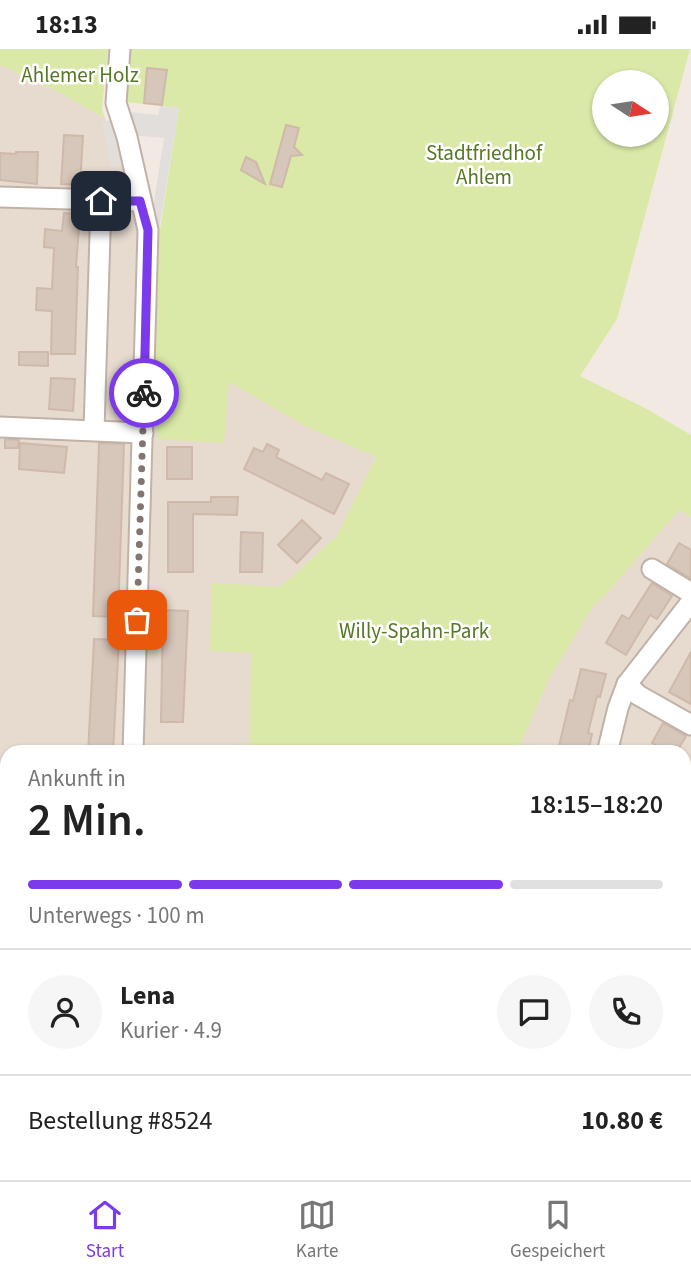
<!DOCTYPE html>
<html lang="de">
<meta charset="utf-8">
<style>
body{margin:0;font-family:"Source Sans 3",sans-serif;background:#f6f6f6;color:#222;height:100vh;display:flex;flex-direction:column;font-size:26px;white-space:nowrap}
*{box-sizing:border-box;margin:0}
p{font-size:23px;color:#767676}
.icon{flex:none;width:38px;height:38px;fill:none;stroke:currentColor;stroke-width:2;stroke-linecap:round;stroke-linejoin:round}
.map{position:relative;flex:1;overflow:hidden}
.details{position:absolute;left:0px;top:696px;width:691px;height:436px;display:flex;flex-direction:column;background:#fff;border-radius:21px 21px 0 0;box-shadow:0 2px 5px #0004}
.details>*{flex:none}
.needle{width:46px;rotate:102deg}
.tools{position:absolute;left:592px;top:21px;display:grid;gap:14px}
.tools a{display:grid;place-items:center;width:77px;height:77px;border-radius:50%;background:#fff;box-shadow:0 2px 5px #0004;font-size:35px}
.pin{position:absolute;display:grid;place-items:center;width:60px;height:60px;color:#fff;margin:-30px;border-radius:14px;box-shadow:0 4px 10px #0006}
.courier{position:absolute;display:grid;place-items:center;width:70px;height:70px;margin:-35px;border:5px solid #7c3aed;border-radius:50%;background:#fff;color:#222;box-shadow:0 2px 9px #0007}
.overview em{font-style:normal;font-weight:600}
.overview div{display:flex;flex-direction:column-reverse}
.overview{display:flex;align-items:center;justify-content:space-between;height:119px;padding:0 28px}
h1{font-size:46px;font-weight:600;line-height:52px}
.bar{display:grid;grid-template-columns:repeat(4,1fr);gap:10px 7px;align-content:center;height:84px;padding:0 28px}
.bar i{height:9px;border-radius:5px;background:#e0e0e0}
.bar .current{background:#7c3aed}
.bar p{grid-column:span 4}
.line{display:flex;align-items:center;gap:18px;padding:0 28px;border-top:2px solid #e0e0e0}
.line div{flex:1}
.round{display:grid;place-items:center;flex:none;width:74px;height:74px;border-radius:37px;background:#f6f6f6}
.status{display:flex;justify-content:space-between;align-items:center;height:49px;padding:0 35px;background:#fff;direction:ltr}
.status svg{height:19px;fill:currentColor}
.menu{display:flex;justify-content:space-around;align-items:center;height:98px;border-top:2px solid #e0e0e0;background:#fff;font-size:19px;color:#767676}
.menu a{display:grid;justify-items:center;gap:4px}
.menu .current{color:#7c3aed}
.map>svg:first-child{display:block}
.residential{fill:#e7dbd0}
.green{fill:#dae9a8;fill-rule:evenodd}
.parking{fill:#e2dedb}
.building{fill:#d7c6ba;stroke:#cfb9aa;stroke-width:2}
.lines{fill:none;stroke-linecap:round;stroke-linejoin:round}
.minor-casing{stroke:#c1b2a8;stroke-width:23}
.minor{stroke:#fff;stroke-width:19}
.done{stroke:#817770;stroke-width:7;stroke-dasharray:0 12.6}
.route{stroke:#7c3aed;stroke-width:9}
.labels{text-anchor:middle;stroke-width:5;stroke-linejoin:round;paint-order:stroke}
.park-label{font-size:21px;fill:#567824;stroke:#fff}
</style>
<div class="status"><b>18:13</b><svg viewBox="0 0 49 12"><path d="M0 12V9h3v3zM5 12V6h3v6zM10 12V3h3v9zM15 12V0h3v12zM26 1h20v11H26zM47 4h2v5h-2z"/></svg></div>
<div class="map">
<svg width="691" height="1131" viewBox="0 0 691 1131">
<rect width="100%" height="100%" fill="#f2eae2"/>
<!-- residential -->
<g class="residential">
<path d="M 0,16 L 56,42 L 105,69 L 158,215 L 154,374 L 229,333 L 307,378 L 376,408 L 337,487 L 280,538 L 252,604 L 249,703 L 7,704 L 7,1125 L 140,1125 L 140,1131 L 0,1131 Z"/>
<path d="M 679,461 L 691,468 L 691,1131 L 352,1131 L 353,1125 L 684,1125 L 684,704 L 517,703 L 550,628 L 593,557 L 608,543 Z"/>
</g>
<!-- green -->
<g class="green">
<path d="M 0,0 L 108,0 L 102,60 L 105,69 L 56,42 L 0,16 Z"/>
<path d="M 129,0 L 690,0 L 617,270 L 580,327 L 645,359 L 691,386 L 691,468 L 679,461 L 608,543 L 593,557 L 550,628 L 517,703 L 249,703 L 251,604 L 210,602 L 212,534 L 280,538 L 337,487 L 376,408 L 307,378 L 229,333 L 224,394 L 157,390 L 157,375 L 154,374 L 159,187 L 179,59 L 126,53 L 125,33 ZM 604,33 L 656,33 L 656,86 L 604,86 Z"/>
<path d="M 140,1125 L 353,1125 L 352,1131 L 140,1131 Z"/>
</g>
<!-- parking -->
<g class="parking">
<path d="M 160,57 L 179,59 L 156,200 L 150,178 L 164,89 L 131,86 L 127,63 L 158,66 Z"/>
<path d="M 114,70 L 123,115 L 111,118 L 102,73 Z"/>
</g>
<!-- building -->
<g class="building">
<path d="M 147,19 L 167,21 L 162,56 L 144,54 Z"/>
<path d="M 286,76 L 299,79 L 294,98 L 302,106 L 291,107 L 282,138 L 270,135 Z"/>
<path d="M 64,86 L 83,87 L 80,136 L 61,135 Z"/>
<path d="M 16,103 L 38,103 L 37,135 L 0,131 L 0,104 L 16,105 Z"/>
<path d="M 246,108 L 256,113 L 265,135 L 241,121 Z"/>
<path d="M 64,164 L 80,165 L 76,218 L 78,218 L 75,305 L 51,305 L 52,262 L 36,261 L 37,239 L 52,240 L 54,199 L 44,198 L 45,180 L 62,182 Z"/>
<path d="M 19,303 L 48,303 L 48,317 L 19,316 Z"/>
<path d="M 51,329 L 75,330 L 73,362 L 49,360 Z"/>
<path d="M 5,390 L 19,391 L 18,399 L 5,399 Z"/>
<path d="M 20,394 L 67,398 L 64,424 L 19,420 Z"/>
<path d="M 99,394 L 124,395 L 118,568 L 93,567 Z"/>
<path d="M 267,395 L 279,401 L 276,408 L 322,431 L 326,424 L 349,435 L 334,465 L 244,420 L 254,399 L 263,403 Z"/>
<rect x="167" y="398" width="25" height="32"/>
<path d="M 211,448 L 238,448 L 237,466 L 193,465 L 193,523 L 168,523 L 168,453 L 211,453 Z"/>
<path d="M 302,471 L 321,489 L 297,514 L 278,496 Z"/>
<path d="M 241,483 L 263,484 L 262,523 L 240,523 Z"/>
<path d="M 679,494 L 691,501 L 691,530 L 667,515 Z"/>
<path d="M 652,534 L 672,547 L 657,570 L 650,566 L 626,606 L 606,594 L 622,566 L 629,570 Z"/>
<path d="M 163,561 L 188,562 L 183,673 L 161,673 Z"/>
<path d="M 94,590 L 119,591 L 113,704 L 88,704 Z"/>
<path d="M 691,603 L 691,655 L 669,643 Z"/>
<path d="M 581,620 L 606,625 L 600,648 L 597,647 L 588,684 L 592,685 L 588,704 L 570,704 L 558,701 L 570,651 L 573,652 Z"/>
<path d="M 663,674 L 686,687 L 676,704 L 654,704 L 657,697 L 652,694 Z"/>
</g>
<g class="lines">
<!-- minor casing -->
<g class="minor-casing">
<g id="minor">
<path d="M 120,0 L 116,54 L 127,88 L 148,181 L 133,704"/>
<path d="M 0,148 L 140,152"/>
<path d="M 0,378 L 143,384"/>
<path d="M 94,381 L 101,152"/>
<path d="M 652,520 L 691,544"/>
<path d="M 627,635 L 638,646 L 691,676"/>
<path d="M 607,704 L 618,659 L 627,635 L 691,553"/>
<path d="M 0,751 L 7,754"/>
<path d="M 684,911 L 691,915"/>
<path d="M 684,1073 L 691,1063"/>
<path d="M 0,1111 L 7,1113"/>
<path d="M 46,1125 L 65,1131"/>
<path d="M 651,1125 L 660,1131"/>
<path d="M 122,1131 L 122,1125"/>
<path d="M 415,1131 L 417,1125"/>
</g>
</g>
<!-- minor -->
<use href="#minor" class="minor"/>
</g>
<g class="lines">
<!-- done -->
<path class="done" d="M 137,571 L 144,344"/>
<!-- route -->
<path class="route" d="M 101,152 L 140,152 L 148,181 L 144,344"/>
</g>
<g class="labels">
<!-- park labels -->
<g class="park-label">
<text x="80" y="33">Ahlemer Holz</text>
<text x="484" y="111">Stadtfriedhof<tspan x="484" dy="24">Ahlem</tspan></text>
<text x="414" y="589">Willy-Spahn-Park</text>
</g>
</g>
</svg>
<div class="tools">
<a><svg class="needle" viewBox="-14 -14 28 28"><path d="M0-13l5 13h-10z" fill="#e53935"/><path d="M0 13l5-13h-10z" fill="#767676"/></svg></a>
</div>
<div class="pin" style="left:137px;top:571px;background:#ea580c"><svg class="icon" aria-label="bag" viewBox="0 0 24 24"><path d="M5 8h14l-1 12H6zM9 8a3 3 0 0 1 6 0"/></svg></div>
<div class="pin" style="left:101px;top:152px;background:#1f2937"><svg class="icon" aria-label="home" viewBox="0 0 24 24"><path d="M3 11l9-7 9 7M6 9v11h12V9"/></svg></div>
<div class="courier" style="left:144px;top:344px"><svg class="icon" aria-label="bike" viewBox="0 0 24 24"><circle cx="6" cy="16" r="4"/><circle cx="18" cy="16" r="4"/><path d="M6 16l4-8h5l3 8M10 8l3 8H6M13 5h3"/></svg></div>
<section class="details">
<div class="overview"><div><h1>2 Min.</h1><p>Ankunft in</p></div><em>18:15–18:20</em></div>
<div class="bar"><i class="current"></i><i class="current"></i><i class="current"></i><i></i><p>Unterwegs · 100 m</p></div>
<div class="line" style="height:126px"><a class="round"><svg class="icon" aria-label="person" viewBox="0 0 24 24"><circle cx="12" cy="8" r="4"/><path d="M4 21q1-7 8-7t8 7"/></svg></a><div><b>Lena</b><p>Kurier · 4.9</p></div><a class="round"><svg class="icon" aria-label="chat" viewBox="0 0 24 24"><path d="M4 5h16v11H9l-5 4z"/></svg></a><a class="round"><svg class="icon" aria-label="phone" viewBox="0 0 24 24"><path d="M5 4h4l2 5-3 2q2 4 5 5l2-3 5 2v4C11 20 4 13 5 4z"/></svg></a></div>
<div class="line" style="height:91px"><div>Bestellung #8524</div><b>10.80 €</b></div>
</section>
</div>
<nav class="menu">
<a class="current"><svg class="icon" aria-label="home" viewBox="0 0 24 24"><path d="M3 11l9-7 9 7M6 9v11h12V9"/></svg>Start</a>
<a><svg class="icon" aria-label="map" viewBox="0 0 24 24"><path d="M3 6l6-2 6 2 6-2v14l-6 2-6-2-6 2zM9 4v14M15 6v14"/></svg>Karte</a>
<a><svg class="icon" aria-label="saved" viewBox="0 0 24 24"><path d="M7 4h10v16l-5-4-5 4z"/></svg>Gespeichert</a>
</nav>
